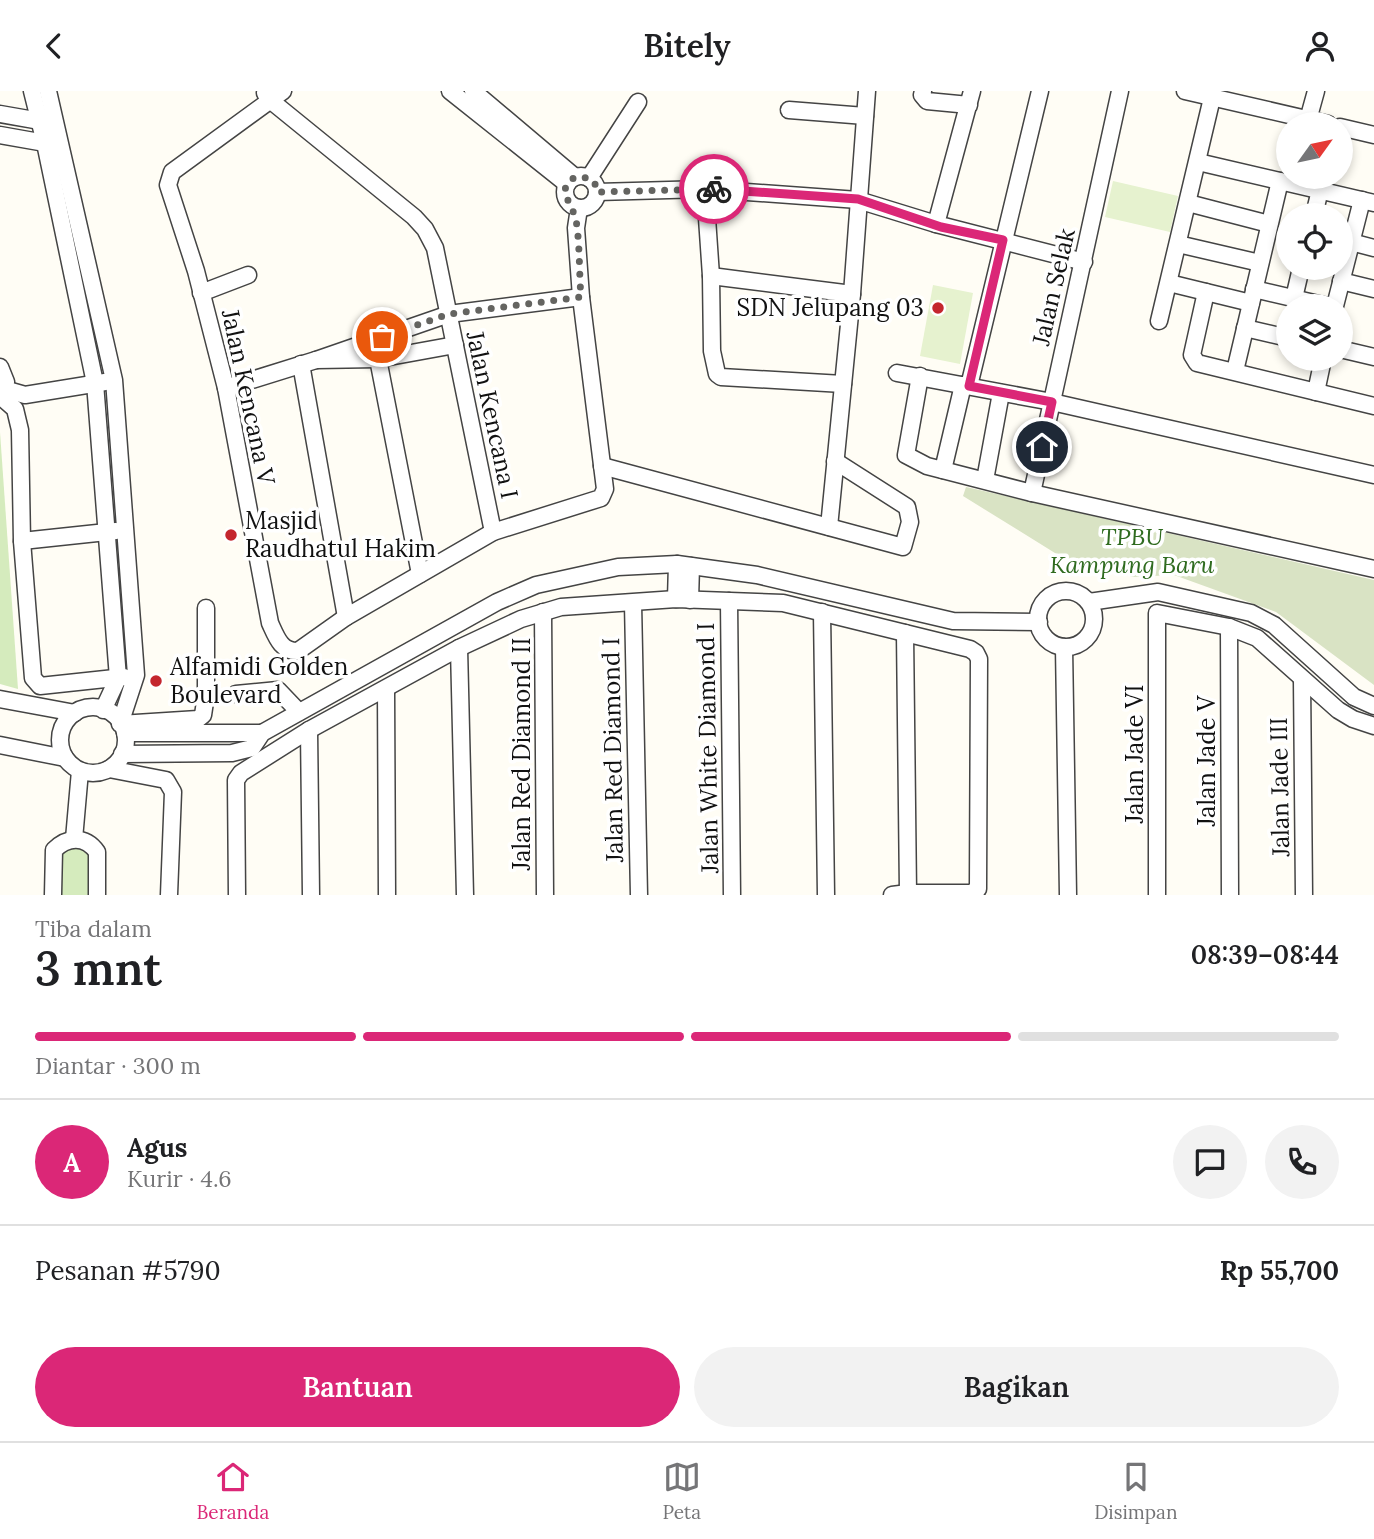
<!DOCTYPE html>
<html lang="id">
<meta charset="utf-8">
<style>
body{margin:0;font-family:Lora,serif;background:#f2f2f2;color:#202124;height:100vh;display:flex;flex-direction:column;font-size:26px;white-space:nowrap}
*{box-sizing:border-box;margin:0}
p{font-size:23px;color:#757577}
.icon{flex:none;width:38px;height:38px;fill:none;stroke:currentColor;stroke-width:2;stroke-linecap:round;stroke-linejoin:round}
.map{position:relative;height:804px;overflow:hidden}
.side{display:flex;flex-direction:column;background:#fff;flex:1}
.side>*{flex:none}
.needle{width:46px;rotate:57deg}
.buttons{position:absolute;left:1276px;top:21px;display:grid;gap:14px}
.buttons a{display:grid;place-items:center;width:77px;height:77px;border-radius:50%;background:#fff;box-shadow:0 4px 10px #0003;font-size:35px}
.pin{position:absolute;display:grid;place-items:center;width:60px;height:60px;color:#fff;margin:-30px;border:4px solid #fff;border-radius:50%;box-shadow:0 2px 7px #0007}
.courier{position:absolute;display:grid;place-items:center;width:70px;height:70px;margin:-35px;border:5px solid #db2777;border-radius:50%;background:#fff;color:#222;box-shadow:0 2px 9px #0007}
.overview em{font-style:normal;font-weight:600}
.overview div{display:flex;flex-direction:column-reverse}
.overview{display:flex;align-items:center;justify-content:space-between;height:119px;padding:0 35px}
h1{font-size:46px;font-weight:600;line-height:52px}
.bar{display:grid;grid-template-columns:repeat(4,1fr);gap:10px 7px;align-content:center;height:84px;padding:0 35px}
.bar i{height:9px;border-radius:5px;background:#e0e0e0}
.bar .selected{background:#db2777}
.bar p{grid-column:span 4}
.line{display:flex;align-items:center;gap:18px;padding:0 35px;border-top:2px solid #e0e0e0}
.line div{flex:1}
.round{display:grid;place-items:center;flex:none;width:74px;height:74px;border-radius:37px;background:#f2f2f2}
.action{display:flex;gap:14px;margin-top:auto;padding:14px 35px}
.action a{flex:1;height:80px;border-radius:42px;background:#db2777;color:#fff;font-size:28px;font-weight:600;line-height:80px;text-align:center}
.action a+a{background:#f2f2f2;color:#202124}
header{display:flex;justify-content:space-between;align-items:center;height:91px;padding:0 35px;background:#fff;font-size:32px;font-weight:600}
.dock{display:flex;justify-content:space-around;align-items:center;height:98px;border-top:2px solid #e0e0e0;background:#fff;font-size:19px;color:#757577}
.dock a{display:grid;justify-items:center;gap:4px}
.dock .selected{color:#db2777}
.map>svg:first-child{display:block}
.green{fill:#d5ebbd}
.cemetery{fill:#d9e3c4}
.pitch{fill:#e6f2cf}
.lines{fill:none;stroke-linecap:round;stroke-linejoin:round}
.minor-casing{stroke:#444;stroke-width:19}
.minor{stroke:#fff;stroke-width:16}
.done{stroke:#646461;stroke-width:7;stroke-dasharray:0 12.6}
.route{stroke:#db2777;stroke-width:9}
.poi-dot{fill:#c4262e;stroke:#fff;stroke-width:2.5}
.labels{text-anchor:middle;stroke-width:7;stroke-linejoin:round;paint-order:stroke}
.street-label{font-size:24px;fill:#111;stroke:#fff}
.poi-label{font-size:24px;fill:#111;stroke:#fff;text-anchor:start}
.park-label{font-size:24px;font-style:italic;fill:#2f6b1f;stroke:#fff}
</style>
<header><svg class="icon" aria-label="back" viewBox="0 0 24 24"><path d="M15 5l-7 7 7 7"/></svg>Bitely<svg class="icon" aria-label="person" viewBox="0 0 24 24"><circle cx="12" cy="8" r="4"/><path d="M4 21q1-7 8-7t8 7"/></svg></header>
<div class="map">
<svg width="1374" height="804" viewBox="0 0 1374 804">
<rect width="100%" height="100%" fill="#fffdf5"/>
<!-- green -->
<g class="green">
<path d="M 0,341 L 18,598 L 0,593 Z"/>
<path d="M 67,740 L 84,743 L 102,804 L 47,804 L 46,770 L 53,747 Z"/>
</g>
<!-- cemetery -->
<path class="cemetery" d="M 966,396 L 1374,489 L 1374,594 L 1276,521 L 1174,484 L 1133,486 L 1063,467 L 963,405 Z"/>
<!-- pitch -->
<g class="pitch">
<path d="M 1113,90 L 1178,105 L 1170,141 L 1105,126 Z"/>
<path d="M 933,194 L 973,202 L 960,273 L 920,265 Z"/>
</g>
<g class="lines">
<!-- minor casing -->
<g class="minor-casing">
<g id="minor">
<path d="M 32,0 L 45,52 L 95,292 L 118,587 L 103,619"/>
<path d="M 48,0 L 114,289 L 136,584 L 120,633 L 198,628 L 203,624 L 206,604 L 206,517"/>
<path d="M 283,0 L 172,81 L 168,94 L 196,180 L 226,297 L 270,532 C 276,545 281,561 298,560 L 346,526 L 493,441 L 601,407 L 605,398 L 581,206 L 576,137 L 579,117"/>
<path d="M 450,0 L 567,93"/>
<path d="M 473,0 L 575,86"/>
<path d="M 923,0 L 922,4 L 927,10 L 969,14"/>
<path d="M 972,0 L 936,133 L 1084,171"/>
<path d="M 1185,0 L 1328,33"/>
<path d="M 265,2 L 270,9 L 414,126 L 425,138 L 435,157 L 493,441"/>
<path d="M 789,19 L 865,25"/>
<path d="M 0,23 L 40,30 L 49,28"/>
<path d="M 1308,29 L 1316,0"/>
<path d="M 1340,36 L 1374,44"/>
<path d="M 0,44 L 45,52 L 52,50"/>
<path d="M 1198,71 L 1374,112"/>
<circle cx="581" cy="101" r="16"/>
<path d="M 589,87 L 638,11"/>
<path d="M 705,98 L 711,185 L 712,260 L 717,283 L 721,286 L 843,293"/>
<path d="M 597,101 L 705,98 L 858,109 L 936,133"/>
<path d="M 1188,112 L 1269,133"/>
<path d="M 1314,124 L 1320,99"/>
<path d="M 1351,151 L 1374,157"/>
<path d="M 1178,153 L 1260,172"/>
<path d="M 711,185 L 852,203"/>
<path d="M 1341,190 L 1374,198"/>
<path d="M 1169,192 L 1251,212"/>
<path d="M 1254,198 L 1327,215"/>
<path d="M 1206,201 L 1192,264 L 1197,272 L 1374,315"/>
<path d="M 201,202 L 248,184"/>
<path d="M 1294,207 L 1301,177"/>
<path d="M 1335,215 L 1362,109"/>
<path d="M 1159,230 L 1212,7"/>
<path d="M 1245,237 L 1288,247"/>
<path d="M 1340,258 L 1374,266"/>
<path d="M 378,268 L 420,483"/>
<path d="M 316,269 L 449,223 L 581,206"/>
<path d="M 301,273 L 346,526"/>
<path d="M 0,276 L 6,291 L 0,305 L 15,318 L 20,339 L 22,450 L 33,587 L 40,595 L 124,586"/>
<path d="M 1235,280 L 1280,90"/>
<path d="M 897,282 L 1052,311 L 1374,384"/>
<path d="M 920,285 L 906,364 L 927,375 L 1032,402 L 1374,478"/>
<path d="M 969,295 L 1040,0"/>
<path d="M 226,297 L 316,269 L 378,268 L 455,254"/>
<path d="M 4,298 L 25,304 L 105,291"/>
<path d="M 1316,301 L 1323,268"/>
<path d="M 602,375 L 903,456 L 910,431 L 907,416 L 835,370"/>
<path d="M 943,379 L 963,294"/>
<path d="M 985,389 L 1001,302"/>
<path d="M 1032,402 L 1120,0"/>
<path d="M 829,436 L 852,203 L 867,0"/>
<path d="M 22,450 L 116,440"/>
<circle cx="1066" cy="528" r="28"/>
<path d="M 676,508 L 677,473"/>
<path d="M 690,509 L 691,475"/>
<path d="M 729,510 L 732,804"/>
<path d="M 1089,511 L 1158,501 L 1251,522 L 1274,534 L 1354,606 L 1374,615"/>
<path d="M 633,512 L 639,804"/>
<path d="M 543,521 L 545,804"/>
<path d="M 822,521 L 826,804"/>
<path d="M 1229,536 L 1230,804"/>
<path d="M 905,542 L 908,802"/>
<path d="M 1064,556 L 1068,804"/>
<path d="M 459,557 L 465,804"/>
<path d="M 1302,588 L 1304,804"/>
<path d="M 386,598 L 387,804"/>
<path d="M 236,603 L 278,599 L 299,621"/>
<path d="M 0,608 L 75,622"/>
<circle cx="93" cy="649" r="33"/>
<path d="M 309,639 L 311,804"/>
<path d="M 125,642 L 262,642"/>
<path d="M 0,654 L 65,667"/>
<path d="M 122,663 L 232,662 L 252,657 L 262,642 L 497,511 L 536,494 L 618,476 L 677,473 L 757,484 L 953,530 L 1039,531"/>
<path d="M 109,678 L 166,689 L 173,701 L 169,804"/>
<path d="M 74,748 L 80,680"/>
<path d="M 53,804 L 54,759 C 67,746 85,744 97,761 L 97,804"/>
<path d="M 237,804 L 236,689 L 241,682 L 309,639 L 459,557 L 521,528 L 561,516 L 676,508 L 783,512 L 970,558 L 976,562 L 979,568 L 978,798 L 971,802 L 908,802 L 892,804"/>
<path d="M 1157,804 L 1157,522 L 1229,536 L 1257,547 L 1338,619 L 1353,628 L 1374,635"/>
</g>
</g>
<!-- minor -->
<use href="#minor" class="minor"/>
</g>
<g class="lines">
<!-- done -->
<path class="done" d="M 382,246 L 449,223 L 581,206 C 579,181 580,153 576,129 C 574,120 565,106 565,99 C 566,93 570,90 575,86 L 589,87 L 595,93 L 597,101 L 714,98"/>
<!-- route -->
<path class="route" d="M 714,98 L 858,108 L 941,136 L 1003,149 L 969,295 L 1052,311 L 1042,356"/>
</g>
<!-- markers -->
<g class="poi-dot">
<circle cx="938" cy="217" r="7"/>
<circle cx="231" cy="444" r="7"/>
<circle cx="156" cy="590" r="7"/>
</g>
<g class="labels">
<!-- street labels -->
<g class="street-label">
<text transform="translate(1054 196) rotate(-77)" y="8">Jalan Selak</text>
<text transform="translate(248 306) rotate(78)" y="8">Jalan Kencana V</text>
<text transform="translate(492 324) rotate(78)" y="8">Jalan Kencana I</text>
<text transform="translate(708 657) rotate(-91)" y="8">Jalan White Diamond I</text>
<text transform="translate(613 659) rotate(-91)" y="8">Jalan Red Diamond I</text>
<text transform="translate(522 663) rotate(-90)" y="8">Jalan Red Diamond II</text>
<text transform="translate(1135 663) rotate(-90)" y="8">Jalan Jade VI</text>
<text transform="translate(1207 670) rotate(-90)" y="8">Jalan Jade V</text>
<text transform="translate(1280 696) rotate(-91)" y="8">Jalan Jade III</text>
</g>
<!-- poi labels -->
<g class="poi-label">
<text x="924" y="225" text-anchor="end">SDN Jelupang 03</text>
<text x="245" y="438">Masjid<tspan x="245" dy="28">Raudhatul Hakim</tspan></text>
<text x="170" y="584">Alfamidi Golden<tspan x="170" dy="28">Boulevard</tspan></text>
</g>
<!-- park labels -->
<g class="park-label">
<text x="1132" y="454">TPBU<tspan x="1132" dy="28">Kampung Baru</tspan></text>
</g>
</g>
</svg>
<div class="buttons">
<a><svg class="needle" viewBox="-14 -14 28 28"><path d="M0-13l5 13h-10z" fill="#e53935"/><path d="M0 13l5-13h-10z" fill="#757577"/></svg></a>
<a><svg class="icon" aria-label="locate" viewBox="0 0 24 24"><circle cx="12" cy="12" r="6"/><path d="M12 2v4M12 18v4M2 12h4M18 12h4"/></svg></a>
<a><svg class="icon" aria-label="layers" viewBox="0 0 24 24"><path d="M12 4l9 5-9 5-9-5zM3 14l9 5 9-5"/></svg></a>
</div>
<div class="pin" style="left:382px;top:246px;background:#ea580c"><svg class="icon" aria-label="bag" viewBox="0 0 24 24"><path d="M5 8h14l-1 12H6zM9 8a3 3 0 0 1 6 0"/></svg></div>
<div class="pin" style="left:1042px;top:356px;background:#1f2937"><svg class="icon" aria-label="home" viewBox="0 0 24 24"><path d="M3 11l9-7 9 7M6 9v11h12V9"/></svg></div>
<div class="courier" style="left:714px;top:98px"><svg class="icon" aria-label="bike" viewBox="0 0 24 24"><circle cx="6" cy="16" r="4"/><circle cx="18" cy="16" r="4"/><path d="M6 16l4-8h5l3 8M10 8l3 8H6M13 5h3"/></svg></div>
</div>
<section class="side">
<div class="overview"><div><h1>3 mnt</h1><p>Tiba dalam</p></div><em>08:39–08:44</em></div>
<div class="bar"><i class="selected"></i><i class="selected"></i><i class="selected"></i><i></i><p>Diantar · 300 m</p></div>
<div class="line" style="height:126px"><b class="round" style="background:#db2777;color:#fff">A</b><div><b>Agus</b><p>Kurir · 4.6</p></div><a class="round"><svg class="icon" aria-label="chat" viewBox="0 0 24 24"><path d="M4 5h16v11H9l-5 4z"/></svg></a><a class="round"><svg class="icon" aria-label="phone" viewBox="0 0 24 24"><path d="M5 4h4l2 5-3 2q2 4 5 5l2-3 5 2v4C11 20 4 13 5 4z"/></svg></a></div>
<div class="line" style="height:91px"><div>Pesanan #5790</div><b>Rp 55,700</b></div>
<div class="action"><a>Bantuan</a><a>Bagikan</a></div>
</section>
<nav class="dock">
<a class="selected"><svg class="icon" aria-label="home" viewBox="0 0 24 24"><path d="M3 11l9-7 9 7M6 9v11h12V9"/></svg>Beranda</a>
<a><svg class="icon" aria-label="map" viewBox="0 0 24 24"><path d="M3 6l6-2 6 2 6-2v14l-6 2-6-2-6 2zM9 4v14M15 6v14"/></svg>Peta</a>
<a><svg class="icon" aria-label="saved" viewBox="0 0 24 24"><path d="M7 4h10v16l-5-4-5 4z"/></svg>Disimpan</a>
</nav>
